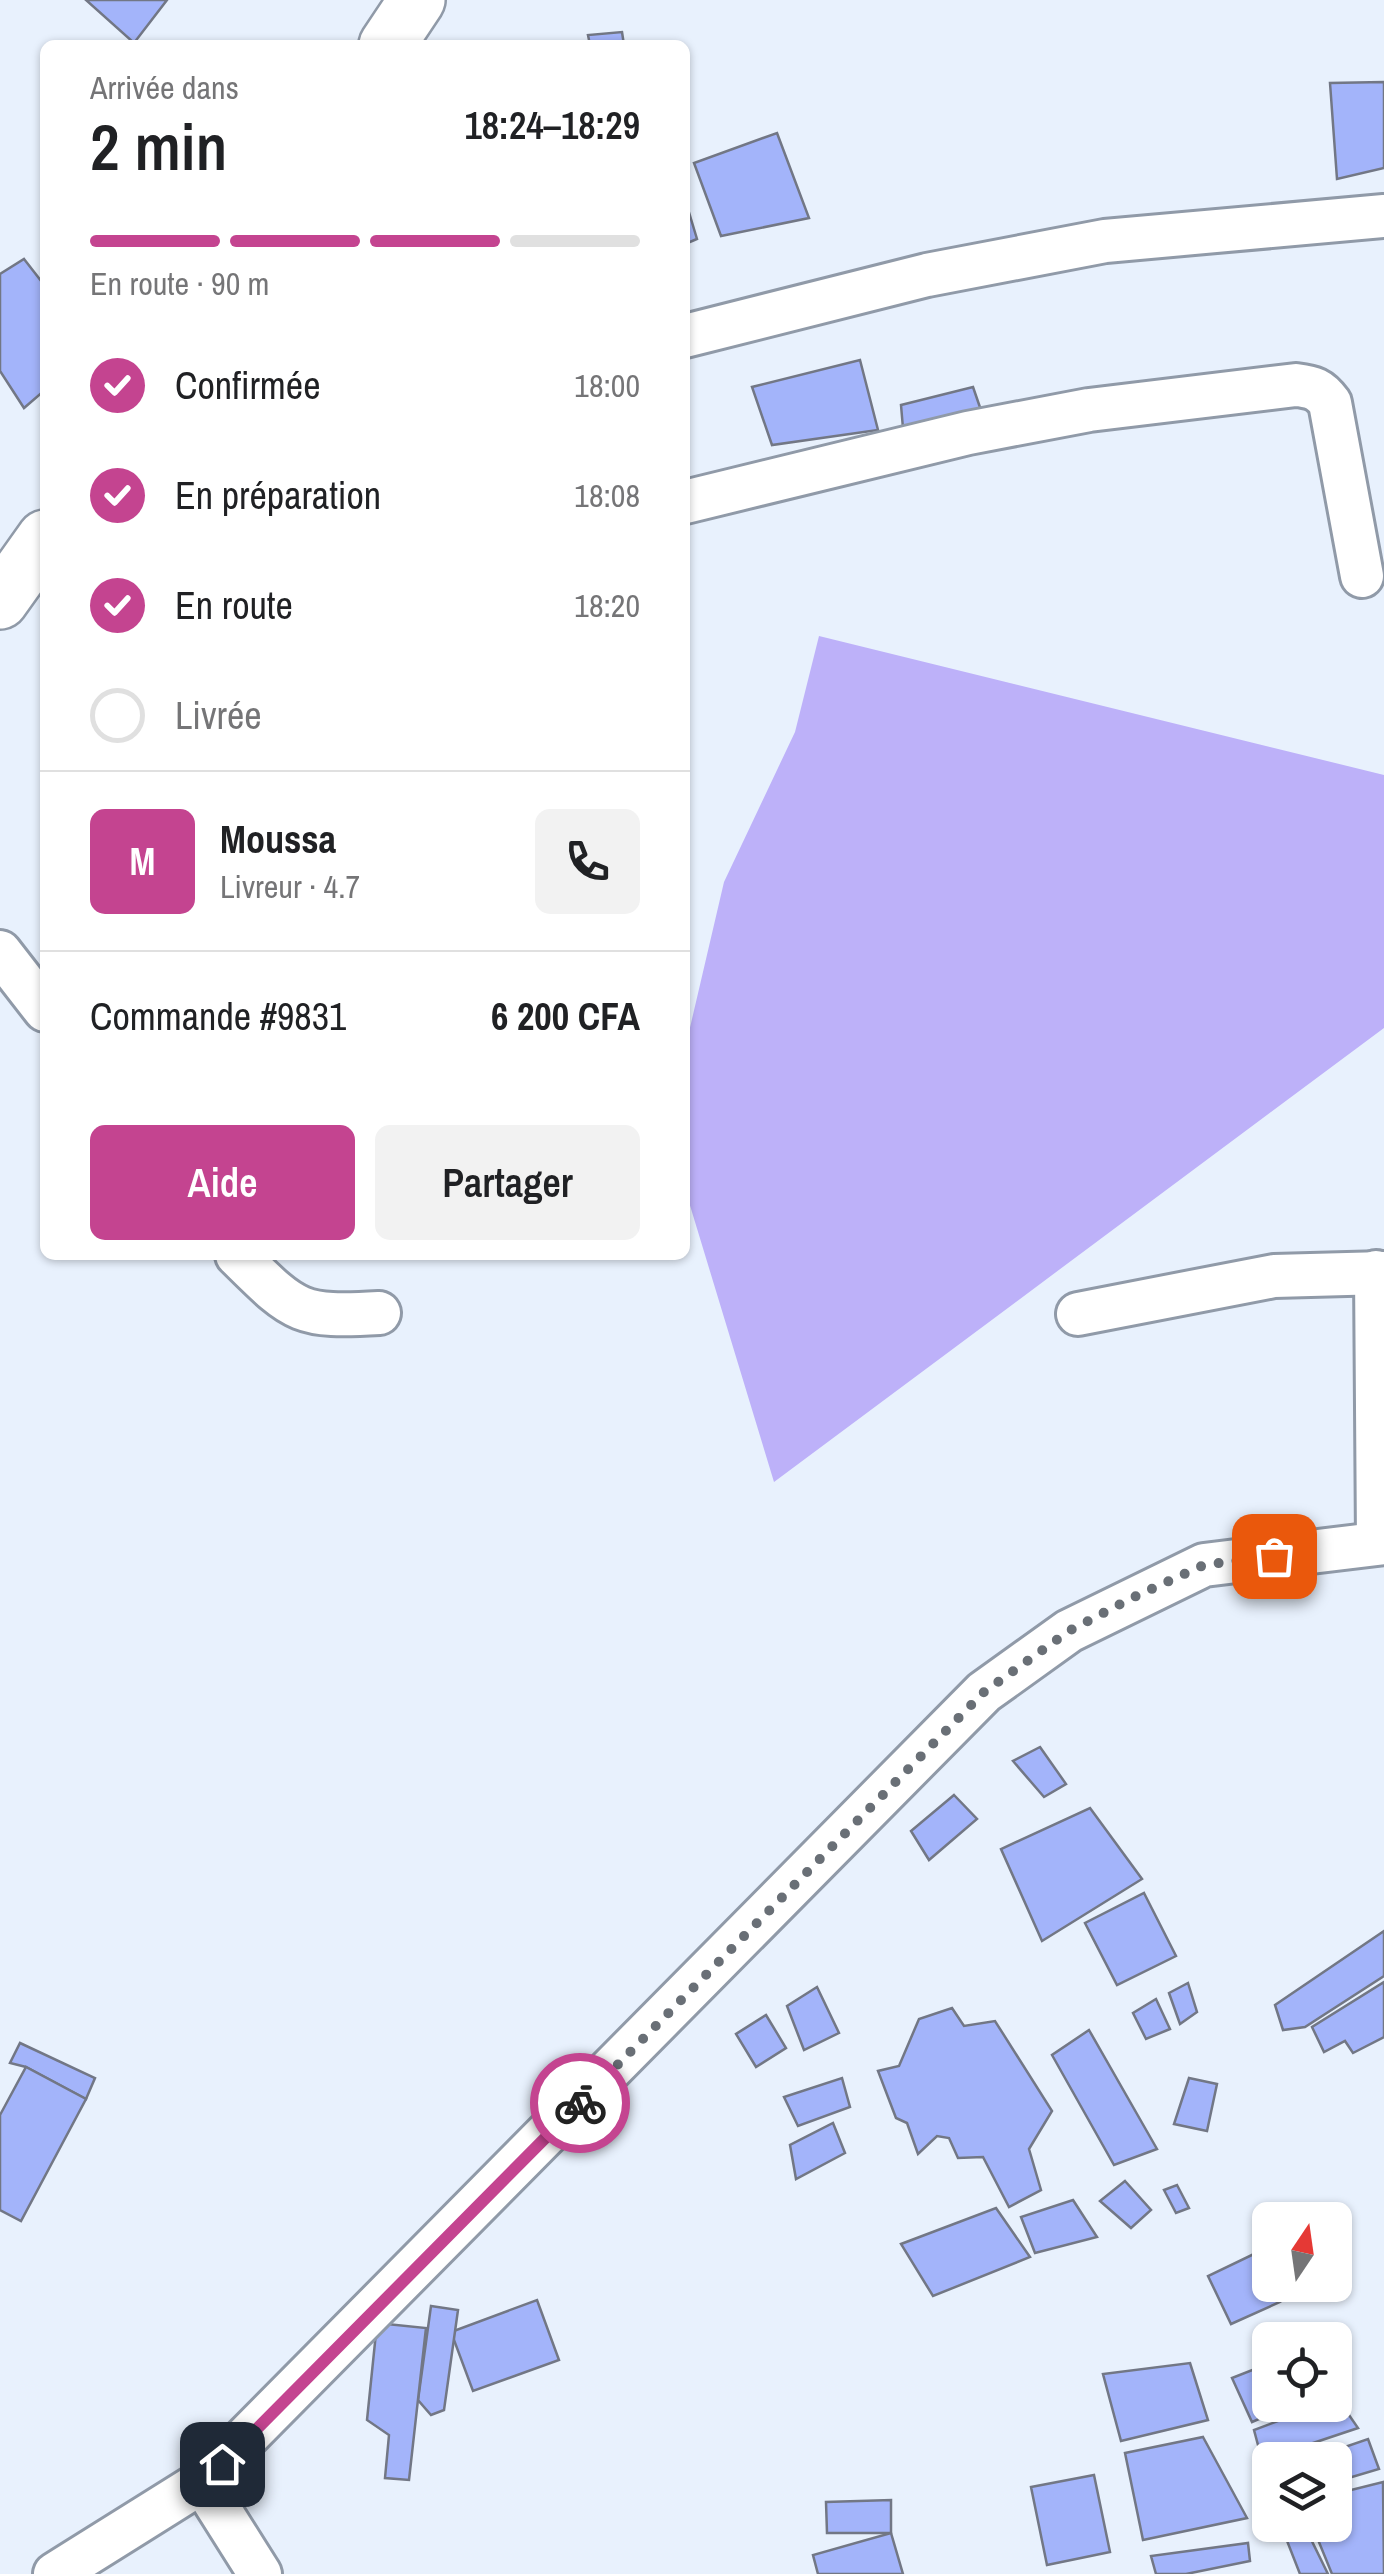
<!DOCTYPE html>
<html lang="fr">
<meta charset="utf-8">
<style>
body{margin:0;font-family:"Archivo Narrow",sans-serif;background:#f2f2f2;color:#202124;height:100vh;display:flex;flex-direction:column;font-size:38px;white-space:nowrap}
*{box-sizing:border-box;margin:0}
p{font-size:32px;color:#757577}
.icon{flex:none;width:55px;height:55px;fill:none;stroke:currentColor;stroke-width:2;stroke-linecap:round;stroke-linejoin:round}
.map{position:relative;flex:1;overflow:hidden}
.side{position:absolute;left:40px;top:40px;width:650px;height:1220px;display:flex;flex-direction:column;background:#fff;border-radius:15px;box-shadow:0 2px 8px #0004}
.side>*{flex:none}
.needle{width:65px;rotate:13deg}
.fabs{position:absolute;left:1252px;top:2202px;display:grid;gap:20px}
.fabs a{display:grid;place-items:center;width:100px;height:100px;border-radius:15px;background:#fff;box-shadow:0 2px 8px #0004;font-size:50px}
.pin{position:absolute;display:grid;place-items:center;width:85px;height:85px;color:#fff;margin:-42px;border-radius:20px;box-shadow:0 5px 15px #0006}
.courier{position:absolute;display:grid;place-items:center;width:100px;height:100px;margin:-50px;border:8px solid #c44490;border-radius:50%;background:#fff;color:#222;box-shadow:0 2px 12px #0007}
.overview em{font-style:normal;font-weight:600}
.overview div{display:flex;flex-direction:column-reverse}
.overview{display:flex;align-items:center;justify-content:space-between;height:170px;padding:0 50px}
h1{font-size:65px;font-weight:600;line-height:75px}
.bar{display:grid;grid-template-columns:repeat(4,1fr);gap:15px 10px;align-content:center;height:120px;padding:0 50px}
.bar i{height:12px;border-radius:8px;background:#e0e0e0}
.bar .active{background:#c44490}
.bar p{grid-column:span 4}
.line{display:flex;align-items:center;gap:25px;padding:0 50px;border-top:2px solid #e0e0e0}
.line div{flex:1}
.round{display:grid;place-items:center;flex:none;width:105px;height:105px;border-radius:15px;background:#f2f2f2}
ol{padding:0 50px;list-style:none}
li{display:flex;align-items:center;gap:30px;height:110px}
li p{margin-inline-start:auto}
li .icon{padding:10px;border-radius:50%;background:#c44490;color:#fff;stroke-width:4}
li:last-child{color:#757577}
li i{width:55px;height:55px;border:5px solid #e0e0e0;border-radius:50%}
.primary-button{display:flex;gap:20px;margin-top:auto;padding:20px 50px}
.primary-button a{flex:1;height:115px;border-radius:15px;background:#c44490;color:#fff;font-size:40px;font-weight:600;line-height:115px;text-align:center}
.primary-button a+a{background:#f2f2f2;color:#202124}
.map>svg:first-child{display:block}
.forest{fill:#bdb1f9}
.building{fill:#a3b4fa;stroke:#727785;stroke-width:2.5}
.lines{fill:none;stroke-linecap:round;stroke-linejoin:round}
.street-casing{stroke:#909aa8;stroke-width:48}
.secondary-casing{stroke:#909aa8;stroke-width:60}
.street{stroke:#fff;stroke-width:42}
.secondary{stroke:#fff;stroke-width:55}
.done{stroke:#696f76;stroke-width:10;stroke-dasharray:0 18}
.route{stroke:#c44490;stroke-width:12}
</style>
<div class="map">
<svg width="1384" height="2574" viewBox="0 0 1384 2574">
<rect width="100%" height="100%" fill="#e8f1fd"/>
<!-- forest -->
<path class="forest" d="M 819,636 L 1384,775 L 1384,1028 L 774,1482 L 685,1189 L 685,1049 L 724,882 L 795,732 Z"/>
<!-- building -->
<g class="building">
<path d="M 86,0 L 167,0 L 134,43 Z"/>
<path d="M 622,32 L 624,45 L 590,45 L 588,35 Z"/>
<path d="M 1384,82 L 1384,168 L 1337,179 L 1330,83 Z"/>
<path d="M 777,133 L 809,218 L 721,236 L 694,163 Z"/>
<path d="M 685,199 L 697,239 L 685,244 Z"/>
<path d="M 24,259 L 45,286 L 45,390 L 24,408 L 0,371 L 0,274 Z"/>
<path d="M 860,360 L 878,430 L 772,445 L 752,387 Z"/>
<path d="M 973,387 L 984,419 L 904,440 L 901,405 Z"/>
<path d="M 1040,1747 L 1066,1784 L 1044,1797 L 1013,1761 Z"/>
<path d="M 954,1795 L 977,1819 L 929,1860 L 911,1831 Z"/>
<path d="M 1090,1808 L 1142,1879 L 1042,1941 L 1001,1849 Z"/>
<path d="M 1144,1893 L 1176,1956 L 1117,1985 L 1085,1923 Z"/>
<path d="M 1384,1931 L 1384,1976 L 1305,2027 L 1283,2030 L 1275,2005 Z"/>
<path d="M 1384,1982 L 1384,2037 L 1353,2053 L 1345,2041 L 1324,2052 L 1312,2027 Z"/>
<path d="M 1188,1983 L 1197,2012 L 1180,2024 L 1169,1993 Z"/>
<path d="M 817,1987 L 839,2033 L 804,2050 L 787,2006 Z"/>
<path d="M 1156,1999 L 1170,2029 L 1146,2039 L 1133,2013 Z"/>
<path d="M 952,2008 L 964,2026 L 995,2021 L 1052,2111 L 1029,2149 L 1041,2190 L 1009,2207 L 983,2157 L 958,2158 L 949,2138 L 937,2136 L 918,2154 L 907,2123 L 896,2118 L 878,2071 L 899,2066 L 919,2019 Z"/>
<path d="M 766,2015 L 786,2048 L 756,2067 L 736,2034 Z"/>
<path d="M 1089,2030 L 1157,2149 L 1114,2165 L 1052,2055 Z"/>
<path d="M 20,2043 L 95,2078 L 86,2099 L 26,2067 L 10,2063 Z"/>
<path d="M 26,2067 L 86,2099 L 21,2221 L 0,2210 L 0,2115 Z"/>
<path d="M 842,2078 L 850,2107 L 798,2126 L 784,2097 Z"/>
<path d="M 1189,2078 L 1217,2084 L 1207,2131 L 1174,2124 Z"/>
<path d="M 833,2123 L 845,2153 L 796,2179 L 790,2145 Z"/>
<path d="M 1125,2181 L 1151,2210 L 1131,2228 L 1100,2201 Z"/>
<path d="M 1177,2185 L 1189,2208 L 1176,2213 L 1164,2190 Z"/>
<path d="M 1073,2200 L 1097,2237 L 1035,2253 L 1021,2217 Z"/>
<path d="M 996,2208 L 1030,2257 L 933,2296 L 901,2244 Z"/>
<path d="M 1256,2253 L 1280,2302 L 1231,2324 L 1208,2276 Z"/>
<path d="M 537,2300 L 559,2360 L 473,2391 L 451,2332 Z"/>
<path d="M 431,2306 L 458,2310 L 444,2410 L 431,2415 L 418,2400 Z"/>
<path d="M 377,2323 L 426,2328 L 409,2480 L 385,2478 L 389,2435 L 367,2420 Z"/>
<path d="M 1190,2363 L 1208,2420 L 1121,2441 L 1103,2374 Z"/>
<path d="M 1270,2363 L 1270,2405 L 1292,2405 L 1252,2422 L 1232,2378 Z"/>
<path d="M 1338,2399 L 1358,2428 L 1262,2460 L 1254,2430 L 1321,2405 L 1335,2405 Z"/>
<path d="M 1203,2437 L 1247,2518 L 1143,2540 L 1125,2453 Z"/>
<path d="M 1368,2439 L 1379,2469 L 1335,2482 L 1335,2460 L 1307,2460 Z"/>
<path d="M 1094,2475 L 1110,2552 L 1047,2565 L 1031,2487 Z"/>
<path d="M 1383,2482 L 1384,2574 L 1332,2574 L 1312,2525 L 1335,2525 L 1335,2494 Z"/>
<path d="M 891,2500 L 891,2533 L 827,2533 L 826,2502 Z"/>
<path d="M 1290,2525 L 1304,2525 L 1328,2574 L 1300,2574 L 1282,2528 Z"/>
<path d="M 891,2533 L 903,2574 L 818,2574 L 813,2555 Z"/>
<path d="M 1248,2543 L 1250,2561 L 1186,2574 L 1156,2574 L 1151,2556 Z"/>
</g>
<g class="lines">
<!-- street casing -->
<g class="street-casing">
<g id="street">
<path d="M 685,336 L 927,275 L 1105,241 L 1384,216"/>
<path d="M 685,502 L 968,433 L 1089,410 L 1296,385 C 1313,387 1320,389 1330,403 L 1362,576"/>
<path d="M 0,952 L 45,1010"/>
<path d="M 237,1255 C 294,1311 297,1318 379,1313"/>
<path d="M 1376,1272 L 1378,1542"/>
<path d="M 1078,1314 L 1274,1276 L 1384,1273"/>
<path d="M 202,2482 L 260,2574"/>
<path d="M 55,2574 L 202,2482 L 984,1692 L 1069,1631 L 1204,1565 L 1384,1543"/>
</g>
</g>
<!-- secondary casing -->
<g class="secondary-casing">
<g id="secondary">
<path d="M 387,45 L 417,0"/>
<path d="M 0,601 L 45,538"/>
</g>
</g>
<!-- street -->
<use href="#street" class="street"/>
<!-- secondary -->
<use href="#secondary" class="secondary"/>
</g>
<g class="lines">
<!-- done -->
<path class="done" d="M 580,2103 L 984,1692 L 1069,1631 L 1132,1598 L 1204,1565 L 1274,1556"/>
<!-- route -->
<path class="route" d="M 222,2464 L 580,2103"/>
</g>
</svg>
<div class="fabs">
<a><svg class="needle" viewBox="-14 -14 28 28"><path d="M0-13l5 13h-10z" fill="#e53935"/><path d="M0 13l5-13h-10z" fill="#757577"/></svg></a>
<a><svg class="icon" aria-label="locate" viewBox="0 0 24 24"><circle cx="12" cy="12" r="6"/><path d="M12 2v4M12 18v4M2 12h4M18 12h4"/></svg></a>
<a><svg class="icon" aria-label="layers" viewBox="0 0 24 24"><path d="M12 4l9 5-9 5-9-5zM3 14l9 5 9-5"/></svg></a>
</div>
<div class="pin" style="left:1274px;top:1556px;background:#ea580c"><svg class="icon" aria-label="bag" viewBox="0 0 24 24"><path d="M5 8h14l-1 12H6zM9 8a3 3 0 0 1 6 0"/></svg></div>
<div class="pin" style="left:222px;top:2464px;background:#1f2937"><svg class="icon" aria-label="home" viewBox="0 0 24 24"><path d="M3 11l9-7 9 7M6 9v11h12V9"/></svg></div>
<div class="courier" style="left:580px;top:2103px"><svg class="icon" aria-label="bike" viewBox="0 0 24 24"><circle cx="6" cy="16" r="4"/><circle cx="18" cy="16" r="4"/><path d="M6 16l4-8h5l3 8M10 8l3 8H6M13 5h3"/></svg></div>
<section class="side">
<div class="overview"><div><h1>2 min</h1><p>Arrivée dans</p></div><em>18:24–18:29</em></div>
<div class="bar"><i class="active"></i><i class="active"></i><i class="active"></i><i></i><p>En route · 90 m</p></div>
<ol>
<li><svg class="icon" aria-label="check" viewBox="0 0 24 24"><path d="M5 12l5 5 9-10"/></svg>Confirmée<p>18:00</p></li>
<li><svg class="icon" aria-label="check" viewBox="0 0 24 24"><path d="M5 12l5 5 9-10"/></svg>En préparation<p>18:08</p></li>
<li><svg class="icon" aria-label="check" viewBox="0 0 24 24"><path d="M5 12l5 5 9-10"/></svg>En route<p>18:20</p></li>
<li><i></i>Livrée</li>
</ol>
<div class="line" style="height:180px"><b class="round" style="background:#c44490;color:#fff">M</b><div><b>Moussa</b><p>Livreur · 4.7</p></div><a class="round"><svg class="icon" aria-label="phone" viewBox="0 0 24 24"><path d="M5 4h4l2 5-3 2q2 4 5 5l2-3 5 2v4C11 20 4 13 5 4z"/></svg></a></div>
<div class="line" style="height:130px"><div>Commande #9831</div><b>6 200 CFA</b></div>
<div class="primary-button"><a>Aide</a><a>Partager</a></div>
</section>
</div>
